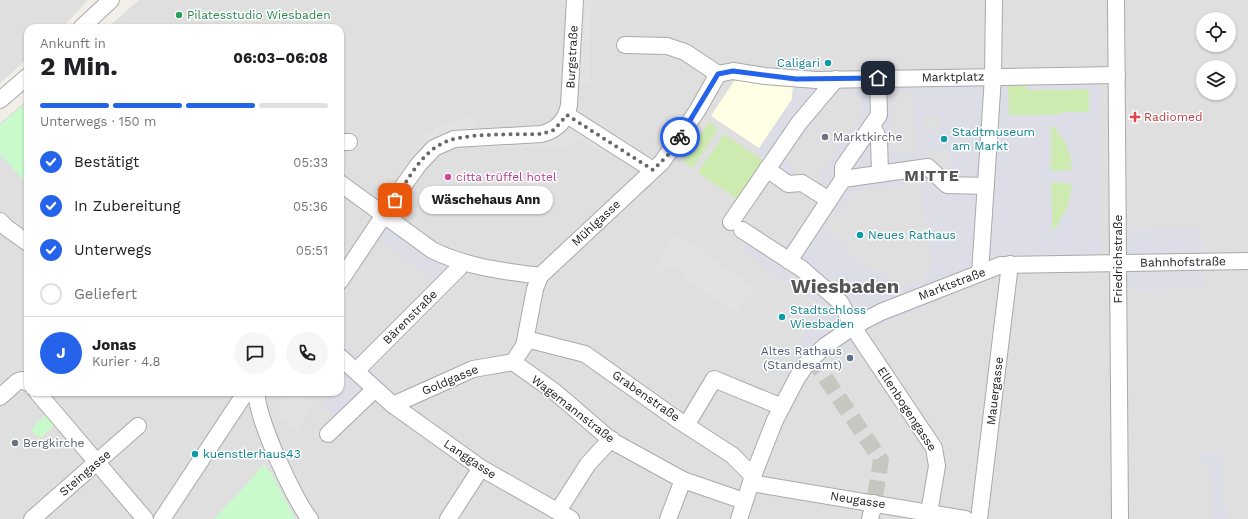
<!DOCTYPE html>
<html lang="de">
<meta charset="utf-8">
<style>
body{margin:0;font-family:"Work Sans",sans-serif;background:#f6f6f6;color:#202124;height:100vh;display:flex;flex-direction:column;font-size:15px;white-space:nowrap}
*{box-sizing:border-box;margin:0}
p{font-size:13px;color:#757577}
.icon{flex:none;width:22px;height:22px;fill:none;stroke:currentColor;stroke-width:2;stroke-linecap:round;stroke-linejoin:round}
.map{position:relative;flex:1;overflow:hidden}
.panel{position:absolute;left:24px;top:24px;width:320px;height:372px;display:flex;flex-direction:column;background:#fff;border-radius:12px;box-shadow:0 1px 3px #0004}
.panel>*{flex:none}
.buttons{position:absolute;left:1196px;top:12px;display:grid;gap:8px}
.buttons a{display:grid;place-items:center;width:40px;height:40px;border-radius:50%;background:#fff;box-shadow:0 1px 3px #0004;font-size:20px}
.pin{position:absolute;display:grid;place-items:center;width:34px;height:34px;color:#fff;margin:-17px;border-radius:8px;box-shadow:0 2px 6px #0006}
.courier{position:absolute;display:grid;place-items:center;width:40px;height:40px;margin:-20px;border:3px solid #2563eb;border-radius:50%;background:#fff;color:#222;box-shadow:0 1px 5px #0007}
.bubble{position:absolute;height:28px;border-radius:14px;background:#fff;box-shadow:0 1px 3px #0004;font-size:13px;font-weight:700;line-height:28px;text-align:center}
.overview em{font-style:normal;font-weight:700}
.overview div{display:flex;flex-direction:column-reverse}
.overview{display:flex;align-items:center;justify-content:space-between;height:68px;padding:0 16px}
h1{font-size:26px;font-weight:700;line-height:30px}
.bar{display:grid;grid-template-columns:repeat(4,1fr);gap:6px 4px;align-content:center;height:48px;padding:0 16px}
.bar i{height:5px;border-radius:3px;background:#e0e0e0}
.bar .on{background:#2563eb}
.bar p{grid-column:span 4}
.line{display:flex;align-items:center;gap:10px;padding:0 16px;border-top:1px solid #e0e0e0}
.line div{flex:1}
.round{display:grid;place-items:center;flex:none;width:42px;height:42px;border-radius:21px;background:#f6f6f6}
ol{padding:0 16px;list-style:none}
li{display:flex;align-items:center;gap:12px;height:44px}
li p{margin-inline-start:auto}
li .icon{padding:4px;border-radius:50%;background:#2563eb;color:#fff;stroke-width:4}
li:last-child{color:#757577}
li i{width:22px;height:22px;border:2px solid #e0e0e0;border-radius:50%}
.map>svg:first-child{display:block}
.residential{fill:#e0dfdf;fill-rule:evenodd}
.education{fill:#ffffe5}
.grass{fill:#cdebb0}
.park{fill:#c8facc}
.parking{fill:#e2e2e2}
.plaza{fill:#dddde8;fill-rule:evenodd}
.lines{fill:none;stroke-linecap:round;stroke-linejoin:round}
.minor-tunnel{stroke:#c8c6c1;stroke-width:16;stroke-dasharray:16 8;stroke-linecap:butt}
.minor-casing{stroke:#a9a9a9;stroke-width:18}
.minor{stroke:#fff;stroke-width:16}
.done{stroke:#6b6a68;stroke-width:4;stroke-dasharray:0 7.2}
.route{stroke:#2563eb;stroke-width:5}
.leisure-dot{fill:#2e9e5b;stroke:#fff;stroke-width:1.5}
.culture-dot{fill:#0f9aa8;stroke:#fff;stroke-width:1.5}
.health-dot{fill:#e0444e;stroke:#fff;stroke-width:1.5}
.worship-dot{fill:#6b7280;stroke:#fff;stroke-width:1.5}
.hotel-dot{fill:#d1479c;stroke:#fff;stroke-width:1.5}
.service-dot{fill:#5c6f8a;stroke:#fff;stroke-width:1.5}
.labels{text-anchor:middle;stroke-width:3;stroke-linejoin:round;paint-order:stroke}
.leisure-label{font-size:12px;fill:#27864d;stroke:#fff;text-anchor:start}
.street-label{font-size:12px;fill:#222;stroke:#fff}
.culture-label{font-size:12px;fill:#0d838f;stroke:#fff;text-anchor:start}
.health-label{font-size:12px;fill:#be3a42;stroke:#fff;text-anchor:start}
.worship-label{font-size:12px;fill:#5b616d;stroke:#fff;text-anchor:start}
.hotel-label{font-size:12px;fill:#b23c85;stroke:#fff;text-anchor:start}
.service-label{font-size:12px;fill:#4e5e75;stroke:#fff;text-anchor:end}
.district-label{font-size:16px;font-weight:bold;letter-spacing:1px;fill:#555;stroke:#fff}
.town-label{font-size:20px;font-weight:bold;fill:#555;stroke:#fff}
</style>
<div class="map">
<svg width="1248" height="519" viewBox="0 0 1248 519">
<rect width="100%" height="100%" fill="#f2efe9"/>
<!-- residential -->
<g class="residential">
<path d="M 0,0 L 88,0 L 62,28 L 28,28 L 28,58 L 0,83 Z"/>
<path d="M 139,0 L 1248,0 L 1248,519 L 0,519 L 0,123 L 28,99 L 28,392 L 340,392 L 340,28 L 107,28 ZM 1203,19 L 1229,19 L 1229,45 L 1203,45 ZM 1203,67 L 1229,67 L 1229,93 L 1203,93 Z"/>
</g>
<!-- education -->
<path class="education" d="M 736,78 L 777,86 L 793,87 L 792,99 L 759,148 L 711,116 Z"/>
<!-- grass -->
<g class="grass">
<path d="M 1027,82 L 1027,90 L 1089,89 L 1089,112 L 1062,112 L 1059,115 L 1009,115 L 1008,83 Z"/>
<path d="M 709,122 L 718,129 L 693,168 L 683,161 Z"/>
<path d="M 1050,123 C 1064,131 1072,155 1072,170 L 1051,172 Z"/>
<path d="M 724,134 L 765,162 L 739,200 L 698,173 Z"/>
<path d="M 1051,182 L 1072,183 C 1071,199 1066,222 1052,231 Z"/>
</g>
<!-- park -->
<g class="park">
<path d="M 28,101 L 28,185 L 0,154 L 0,125 Z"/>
<path d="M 47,413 L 56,424 L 39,439 L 31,429 Z"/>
<path d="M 264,464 L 267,470 L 271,472 L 295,519 L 214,519 L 247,484 Z"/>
</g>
<!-- parking -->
<g class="parking">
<path d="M 579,0 L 591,0 L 589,82 L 577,88 Z"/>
<path d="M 473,117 L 478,129 L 443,133 L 427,142 L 422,136 L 438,125 Z"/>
<path d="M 589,129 L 619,148 L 594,149 L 579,140 L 562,148 L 462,147 L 462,138 L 554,130 Z"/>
<path d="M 677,233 L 689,244 L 694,245 L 745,281 L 748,285 L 754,288 L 736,313 L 685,279 L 686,277 L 670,265 L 663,273 L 655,267 Z"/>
<path d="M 287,392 L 302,392 L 314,405 L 297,430 L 279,417 L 282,412 L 276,408 Z"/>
</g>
<!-- plaza -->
<g class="plaza">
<path d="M 801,70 L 1100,75 L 1101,255 L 1011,254 L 1009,276 L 997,276 L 972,285 L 859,336 L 858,340 L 846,348 L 829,358 L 820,361 L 775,403 L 795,361 L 812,315 L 817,310 L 817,304 L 813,299 L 807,298 L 767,270 L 742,248 L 756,229 L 779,246 L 813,224 L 817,192 L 755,155 L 792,99 L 793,87 L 799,79 ZM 1027,82 L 1027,90 L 1089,89 L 1089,112 L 1062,112 L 1059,115 L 1009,115 L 1008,83 ZM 849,90 L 861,98 L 859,99 L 863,110 L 858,117 L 861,119 L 855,127 L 853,126 L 850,134 L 848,133 L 845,141 L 843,140 L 839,145 L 841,147 L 838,147 L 834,152 L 836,153 L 833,154 L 830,162 L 828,161 L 824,166 L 826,167 L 823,168 L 819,173 L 822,179 L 818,185 L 802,178 L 794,172 L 794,168 L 782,159 L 786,153 L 791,156 L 790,154 L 792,154 L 796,146 L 797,147 L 801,142 L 799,140 L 802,140 L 805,132 L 807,133 L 811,128 L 809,126 L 812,126 L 815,118 L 817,119 L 820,114 L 820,111 L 822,112 L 830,97 L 832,99 L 839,91 L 849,92 ZM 914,91 L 916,153 L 891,153 L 891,92 ZM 930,114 L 936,114 L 939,117 L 940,124 L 936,130 L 930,130 L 929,127 L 923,127 L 923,117 L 929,117 ZM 1051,123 L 1066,144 L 1071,158 L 1072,170 L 1051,171 ZM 949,152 L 951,163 L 944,172 L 927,161 L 927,153 ZM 918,182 L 920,183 L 931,248 L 928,251 L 935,256 L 935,258 L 930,264 L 933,266 L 921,283 L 916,279 L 916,284 L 911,287 L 908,281 L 901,287 L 880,269 L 875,273 L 846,252 L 848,247 L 835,237 L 831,237 L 825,232 L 825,229 L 830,222 L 827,219 L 835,210 L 839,211 L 853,192 ZM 1051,182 L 1072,184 L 1068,207 L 1056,227 L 1052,231 Z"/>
<path d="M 393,221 L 462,262 L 442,286 L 379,240 Z"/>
<path d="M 1156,227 L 1201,228 L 1203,288 L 1130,290 L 1118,264 L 1132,231 L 1155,231 Z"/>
<path d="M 340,341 L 364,363 L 372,364 L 372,370 L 388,386 L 375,402 L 372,402 L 343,427 L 324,405 L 336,392 L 340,392 Z"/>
<path d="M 1199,455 L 1222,455 L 1223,486 L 1226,486 L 1222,491 L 1222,503 L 1229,518 L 1231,519 L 1213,519 L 1211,470 L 1205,465 L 1198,463 Z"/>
</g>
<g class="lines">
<!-- minor-tunnel -->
<path class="minor-tunnel" d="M 812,358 L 881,460 L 874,503"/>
<!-- minor casing -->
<g class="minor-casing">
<g id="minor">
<path d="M 1116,0 L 1120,519"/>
<path d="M 81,28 L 111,0"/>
<path d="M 625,45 L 667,46 L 685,52 L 718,74"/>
<path d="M 718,74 L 733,71 L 765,76 L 816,80 L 1117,75"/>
<path d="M 0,100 L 28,76"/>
<path d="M 567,115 L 653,170"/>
<path d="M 872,125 L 879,140 L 880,173"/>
<path d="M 340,142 L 349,142"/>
<path d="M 767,169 L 788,184 L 802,183 L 829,200"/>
<path d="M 843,179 L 928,167 L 947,185 L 986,186"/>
<path d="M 340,183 L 432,250 C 466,267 503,271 540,276"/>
<path d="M 0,221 L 7,228 L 28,243"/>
<path d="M 731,222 L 799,123 L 836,79"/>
<path d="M 742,230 L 802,269 L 840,302 L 859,336 L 934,448 L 937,466 L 928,519"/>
<path d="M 789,261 L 843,179 L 843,167 L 879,115 L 878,78"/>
<path d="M 980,273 L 993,77 L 994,0"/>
<path d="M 340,281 L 406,182 L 419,164 L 434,148 L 454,139 L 541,134 C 557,130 566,121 569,105 L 575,0"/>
<path d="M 526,339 L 585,354 L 678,420 L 732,455 L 753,476"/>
<path d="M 340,357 L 393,405 L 481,468 L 571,519"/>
<path d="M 513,362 L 555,392 L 612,441 L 683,480 L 744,501"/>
<path d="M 356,371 L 459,268 L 462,262"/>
<path d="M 37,392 L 145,519"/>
<path d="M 257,392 C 254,413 295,502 310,519"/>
<path d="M 0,397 L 18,381 L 22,380 L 28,383"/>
<path d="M 393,405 L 473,369 L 513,362 L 524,346 L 535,289 L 540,276 L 662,162 L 697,111 L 718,74"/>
<path d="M 687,424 L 714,379 L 782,407"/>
<path d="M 328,434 L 375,389"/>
<path d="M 751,483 L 965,519"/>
<path d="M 558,511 L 588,464 L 611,439"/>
<path d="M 32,519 L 138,426"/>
<path d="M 162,519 L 244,395"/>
<path d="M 448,519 L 481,468"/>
<path d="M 668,519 L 683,480"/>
<path d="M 739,519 L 753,476 L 775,420 L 797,378 L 807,363 L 825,346 L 854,326 L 881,312 L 1001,265 L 1248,261"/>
<path d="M 870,519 L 874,503"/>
<path d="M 979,519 L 1010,264"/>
</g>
</g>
<!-- minor -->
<use href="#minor" class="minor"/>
</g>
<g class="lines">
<!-- done -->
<path class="done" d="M 395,200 C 407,181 420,155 441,144 C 461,132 516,135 541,134 L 554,130 L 567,115 L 653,170 L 668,155 L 680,137"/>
<!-- route -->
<path class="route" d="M 680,137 L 718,74 L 733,71 L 796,79 L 878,78"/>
</g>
<!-- markers -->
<circle class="leisure-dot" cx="179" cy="15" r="4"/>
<g class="culture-dot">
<circle cx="828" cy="63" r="4"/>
<circle cx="944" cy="139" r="4"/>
<circle cx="860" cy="235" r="4"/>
<circle cx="782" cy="317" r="4"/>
<circle cx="195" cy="454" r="4"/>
</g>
<path class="health-dot" d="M1133 111h4v4h4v4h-4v4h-4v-4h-4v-4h4z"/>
<g class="worship-dot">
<circle cx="825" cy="137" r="4"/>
<circle cx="15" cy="443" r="4"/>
</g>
<circle class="hotel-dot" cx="448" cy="177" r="4"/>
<circle class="service-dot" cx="850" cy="358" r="4"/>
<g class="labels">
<!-- leisure labels -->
<g class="leisure-label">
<text x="187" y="19">Pilatesstudio Wiesbaden</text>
</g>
<!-- street labels -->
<g class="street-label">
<text transform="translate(572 57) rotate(-87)" y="4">Burgstraße</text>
<text transform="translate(953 77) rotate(-1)" y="4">Marktplatz</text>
<text transform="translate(596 223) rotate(-43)" y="4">Mühlgasse</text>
<text transform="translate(1118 259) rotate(-90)" y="4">Friedrichstraße</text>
<text transform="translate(1183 262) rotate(-1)" y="4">Bahnhofstraße</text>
<text transform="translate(952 284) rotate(-21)" y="4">Marktstraße</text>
<text transform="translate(410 317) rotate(-45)" y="4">Bärenstraße</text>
<text transform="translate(450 380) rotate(-23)" y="4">Goldgasse</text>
<text transform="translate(995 391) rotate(-83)" y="4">Mauergasse</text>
<text transform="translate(646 396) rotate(35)" y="4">Grabenstraße</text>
<text transform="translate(573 409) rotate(38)" y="4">Wagemannstraße</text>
<text transform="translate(907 409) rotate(57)" y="4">Ellenbogengasse</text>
<text transform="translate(470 459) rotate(34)" y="4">Langgasse</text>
<text transform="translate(85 473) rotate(-41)" y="4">Steingasse</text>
<text transform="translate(858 500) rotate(9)" y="4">Neugasse</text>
</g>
<!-- culture labels -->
<g class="culture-label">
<text x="820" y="67" text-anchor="end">Caligari</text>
<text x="952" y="136">Stadtmuseum<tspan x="952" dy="14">am Markt</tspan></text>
<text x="868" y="239">Neues Rathaus</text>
<text x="790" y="314">Stadtschloss<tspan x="790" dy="14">Wiesbaden</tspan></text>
<text x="203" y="458">kuenstlerhaus43</text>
</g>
<!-- health labels -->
<g class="health-label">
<text x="1144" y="121">Radiomed</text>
</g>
<!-- worship labels -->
<g class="worship-label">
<text x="833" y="141">Marktkirche</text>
<text x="23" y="447">Bergkirche</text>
</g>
<!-- hotel labels -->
<g class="hotel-label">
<text x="456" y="181">citta trüffel hotel</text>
</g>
<!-- service labels -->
<g class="service-label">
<text x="842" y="355">Altes Rathaus<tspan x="842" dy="14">(Standesamt)</tspan></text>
</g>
<!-- district labels -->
<g class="district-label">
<text x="932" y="181">MITTE</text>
</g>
<!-- town labels -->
<g class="town-label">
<text x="845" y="293">Wiesbaden</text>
</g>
</g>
</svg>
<div class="buttons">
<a><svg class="icon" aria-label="locate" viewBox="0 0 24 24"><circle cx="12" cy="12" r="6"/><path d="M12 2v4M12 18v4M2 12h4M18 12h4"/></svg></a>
<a><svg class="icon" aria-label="layers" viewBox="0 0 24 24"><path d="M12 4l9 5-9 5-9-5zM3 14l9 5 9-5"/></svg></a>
</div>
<div class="pin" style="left:395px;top:200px;background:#ea580c"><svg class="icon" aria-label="bag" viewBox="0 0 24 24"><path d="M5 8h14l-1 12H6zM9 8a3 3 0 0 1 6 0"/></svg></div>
<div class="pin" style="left:878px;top:78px;background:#1f2937"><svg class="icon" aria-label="home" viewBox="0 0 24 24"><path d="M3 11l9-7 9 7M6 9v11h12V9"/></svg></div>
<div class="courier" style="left:680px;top:137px"><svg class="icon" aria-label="bike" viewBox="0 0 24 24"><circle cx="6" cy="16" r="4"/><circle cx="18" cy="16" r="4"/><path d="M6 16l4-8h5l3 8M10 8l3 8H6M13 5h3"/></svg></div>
<div class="bubble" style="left:419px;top:186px;width:134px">Wäschehaus Ann</div>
<section class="panel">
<div class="overview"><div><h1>2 Min.</h1><p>Ankunft in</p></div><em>06:03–06:08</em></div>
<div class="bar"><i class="on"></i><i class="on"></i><i class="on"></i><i></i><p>Unterwegs · 150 m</p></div>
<ol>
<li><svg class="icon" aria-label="check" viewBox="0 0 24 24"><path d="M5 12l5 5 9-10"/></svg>Bestätigt<p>05:33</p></li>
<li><svg class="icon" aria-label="check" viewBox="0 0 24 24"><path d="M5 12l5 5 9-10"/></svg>In Zubereitung<p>05:36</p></li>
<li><svg class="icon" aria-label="check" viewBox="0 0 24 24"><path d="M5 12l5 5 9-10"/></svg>Unterwegs<p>05:51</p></li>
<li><i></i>Geliefert</li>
</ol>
<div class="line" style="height:72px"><b class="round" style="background:#2563eb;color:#fff">J</b><div><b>Jonas</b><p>Kurier · 4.8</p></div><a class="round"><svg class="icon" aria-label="chat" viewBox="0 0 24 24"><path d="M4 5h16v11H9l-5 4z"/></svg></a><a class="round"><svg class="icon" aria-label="phone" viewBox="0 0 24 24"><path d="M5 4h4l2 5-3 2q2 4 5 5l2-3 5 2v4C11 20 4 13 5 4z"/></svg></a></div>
</section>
</div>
